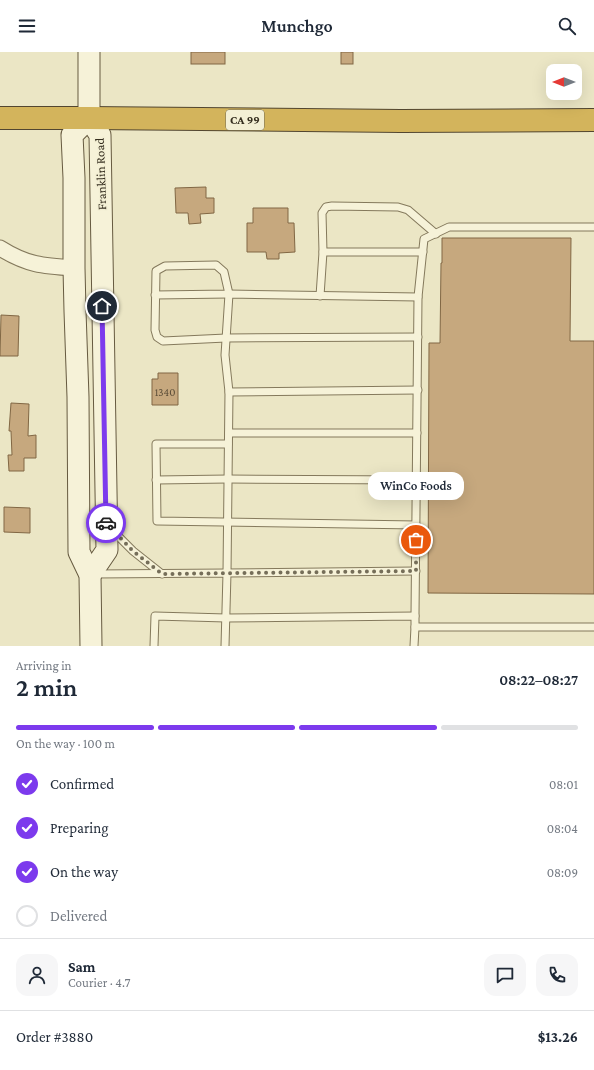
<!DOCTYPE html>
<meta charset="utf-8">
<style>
body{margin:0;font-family:"Crimson Pro",serif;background:#f6f6f7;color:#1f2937;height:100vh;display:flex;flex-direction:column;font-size:15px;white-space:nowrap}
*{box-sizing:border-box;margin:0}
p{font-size:13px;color:#747a83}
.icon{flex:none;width:22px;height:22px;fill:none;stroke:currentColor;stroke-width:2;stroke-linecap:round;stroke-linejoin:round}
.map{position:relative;height:594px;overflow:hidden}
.details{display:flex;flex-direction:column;background:#fff;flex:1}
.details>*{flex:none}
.needle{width:26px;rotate:270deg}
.fabs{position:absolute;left:546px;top:12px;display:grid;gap:8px}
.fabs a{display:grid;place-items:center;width:36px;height:36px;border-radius:8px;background:#fff;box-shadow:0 4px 16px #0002;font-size:20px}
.pin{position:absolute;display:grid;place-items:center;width:34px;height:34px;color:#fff;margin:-17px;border:2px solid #fff;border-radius:50%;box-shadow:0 1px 4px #0007}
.courier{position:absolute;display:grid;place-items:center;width:40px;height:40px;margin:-20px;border:3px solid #7c3aed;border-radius:50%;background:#fff;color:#222;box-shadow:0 1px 5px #0007}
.bubble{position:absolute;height:28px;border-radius:12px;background:#fff;box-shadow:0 4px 16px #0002;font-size:13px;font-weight:600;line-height:28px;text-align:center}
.summary em{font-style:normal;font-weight:600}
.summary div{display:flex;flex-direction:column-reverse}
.summary{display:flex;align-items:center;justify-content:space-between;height:68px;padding:0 16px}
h1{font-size:26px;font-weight:600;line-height:30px}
.bar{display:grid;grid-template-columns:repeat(4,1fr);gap:6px 4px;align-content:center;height:48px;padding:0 16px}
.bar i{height:5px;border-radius:3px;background:#e0e1e3}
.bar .current{background:#7c3aed}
.bar p{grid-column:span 4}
.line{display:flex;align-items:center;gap:10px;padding:0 16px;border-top:1px solid #e0e1e3}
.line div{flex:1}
.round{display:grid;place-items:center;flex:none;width:42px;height:42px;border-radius:12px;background:#f6f6f7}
ol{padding:0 16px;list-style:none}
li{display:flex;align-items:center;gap:12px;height:44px}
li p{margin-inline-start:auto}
li .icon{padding:4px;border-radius:50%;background:#7c3aed;color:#fff;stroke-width:4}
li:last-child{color:#747a83}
li i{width:22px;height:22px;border:2px solid #e0e1e3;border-radius:50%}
header{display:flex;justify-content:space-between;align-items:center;height:52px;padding:0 16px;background:#fff;font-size:18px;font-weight:600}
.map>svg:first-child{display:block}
.building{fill:#c6a87e;stroke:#816744}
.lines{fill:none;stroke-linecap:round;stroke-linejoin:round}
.lane-casing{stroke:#84795c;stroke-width:9}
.street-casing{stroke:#84795c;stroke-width:17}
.secondary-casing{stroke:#665a40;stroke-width:23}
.highway-casing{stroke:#524630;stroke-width:24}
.lane{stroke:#f6f2d8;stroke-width:7}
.street{stroke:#f6f2d8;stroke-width:15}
.secondary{stroke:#f6f2d8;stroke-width:21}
.highway{stroke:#d3b45c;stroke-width:22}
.done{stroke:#756e59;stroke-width:4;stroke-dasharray:0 7.2}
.route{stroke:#7c3aed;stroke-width:5}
.labels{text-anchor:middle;stroke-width:3;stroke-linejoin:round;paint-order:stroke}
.number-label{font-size:11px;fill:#594c37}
.shield{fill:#f3efd4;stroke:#6e6855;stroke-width:1}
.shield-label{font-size:12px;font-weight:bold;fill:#352e1f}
.street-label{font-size:13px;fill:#352e1f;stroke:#f3efd4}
</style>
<header><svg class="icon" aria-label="menu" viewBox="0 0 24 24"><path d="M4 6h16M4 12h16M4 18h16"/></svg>Munchgo<svg class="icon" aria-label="search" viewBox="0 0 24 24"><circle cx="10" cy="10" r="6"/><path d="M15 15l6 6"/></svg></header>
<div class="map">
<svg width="594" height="594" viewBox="0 0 594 594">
<rect width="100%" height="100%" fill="#ebe6c5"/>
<!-- building -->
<g class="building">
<rect x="191" y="0" width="34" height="12"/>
<rect x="341" y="0" width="12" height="12"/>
<path d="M 206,135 L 206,146 L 214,146 L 214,161 L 200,162 L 201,171 L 189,172 L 188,161 L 176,161 L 175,136 Z"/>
<path d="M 253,156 L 288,156 L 288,171 L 294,171 L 295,200 L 279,201 L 279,207 L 267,207 L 266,200 L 247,200 L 247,171 L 253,171 Z"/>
<path d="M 442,186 L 571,186 L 570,289 L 594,289 L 594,542 L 428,541 L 429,291 L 440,291 L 441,211 L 442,211 Z"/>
<path d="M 1,263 L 19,264 L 18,304 L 0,304 Z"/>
<path d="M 158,321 L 178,321 L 178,353 L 152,353 L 152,327 L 158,327 Z"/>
<path d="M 11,351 L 29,352 L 28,384 L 36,383 L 36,406 L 24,406 L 24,419 L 9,419 L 8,403 L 12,403 L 11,379 L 9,379 Z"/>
<path d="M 4,455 L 30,456 L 30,481 L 4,480 Z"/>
</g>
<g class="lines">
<!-- lane casing -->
<g class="lane-casing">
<g id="lane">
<path d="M 323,200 L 322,161 L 326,155 L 332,154 L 398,155 L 408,158 L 436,182"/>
<path d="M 155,243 L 229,242 L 224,220 L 216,213 L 165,214 L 156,219 L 155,278 L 157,285 L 163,289 L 226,286 L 418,285"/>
<path d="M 320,244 L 323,200 L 423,200"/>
<path d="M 229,340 L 418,338"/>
<path d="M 229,381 L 417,381"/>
<path d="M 228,392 L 156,392 L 157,469 L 416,473"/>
<path d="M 156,428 L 228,427 L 417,428"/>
<path d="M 111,477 L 133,499 L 162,522"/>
<path d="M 416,519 L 227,521 L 229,340 L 225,303 L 229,242 L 418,245 L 424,187 L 449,175 L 594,175"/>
<path d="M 95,522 L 227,521 L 225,594"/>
<path d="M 415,564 L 418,245"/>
<path d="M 154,594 L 155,564 L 226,566 L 415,564 L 415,575 L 594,575"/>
<path d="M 414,594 L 415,575"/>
</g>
</g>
<!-- street casing -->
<g class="street-casing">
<path id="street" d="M 0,196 C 27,213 43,214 74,216"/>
</g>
<!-- secondary casing -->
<g class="secondary-casing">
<g id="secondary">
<path d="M 89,0 L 89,66"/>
<path d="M 89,66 L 72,83 L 74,126 L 74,216 L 75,259 L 78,345 L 79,500 L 90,523 L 91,594"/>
<path d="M 89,66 L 100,83 L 107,498 L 90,523"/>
</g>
</g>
<!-- highway casing -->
<g class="highway-casing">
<path id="highway" d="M 0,66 L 89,66 L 401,69 L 594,68"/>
</g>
<!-- lane -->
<use href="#lane" class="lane"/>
<!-- street -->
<use href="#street" class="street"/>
<!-- secondary -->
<use href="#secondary" class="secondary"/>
<!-- highway -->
<use href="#highway" class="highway"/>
</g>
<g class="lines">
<!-- done -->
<path class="done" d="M 106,471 L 133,499 L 162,522 L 416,519 L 416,488"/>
<!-- route -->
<path class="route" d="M 102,254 L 106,471"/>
</g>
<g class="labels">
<!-- number labels -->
<g class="number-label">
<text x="165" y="344">1340</text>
</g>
<!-- shield labels -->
<rect class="shield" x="226" y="58" width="38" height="20" rx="3"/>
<g class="shield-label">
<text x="245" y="72">CA 99</text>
</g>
<!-- street labels -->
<g class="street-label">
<text transform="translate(100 122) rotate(-92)" y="5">Franklin Road</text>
</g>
</g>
</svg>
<div class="fabs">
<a><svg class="needle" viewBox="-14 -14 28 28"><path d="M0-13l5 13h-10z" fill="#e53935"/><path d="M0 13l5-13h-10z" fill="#747a83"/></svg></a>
</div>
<div class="pin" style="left:416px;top:488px;background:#ea580c"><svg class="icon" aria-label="bag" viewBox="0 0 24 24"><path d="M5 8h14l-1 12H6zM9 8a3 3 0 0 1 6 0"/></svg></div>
<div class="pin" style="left:102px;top:254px;background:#1f2937"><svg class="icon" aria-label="home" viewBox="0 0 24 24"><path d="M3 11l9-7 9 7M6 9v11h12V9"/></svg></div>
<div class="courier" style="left:106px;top:471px"><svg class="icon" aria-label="car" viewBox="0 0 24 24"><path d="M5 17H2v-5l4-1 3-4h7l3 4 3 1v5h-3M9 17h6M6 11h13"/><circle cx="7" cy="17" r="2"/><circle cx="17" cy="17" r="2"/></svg></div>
<div class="bubble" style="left:368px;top:420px;width:96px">WinCo Foods</div>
</div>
<section class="details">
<div class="summary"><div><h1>2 min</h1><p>Arriving in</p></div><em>08:22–08:27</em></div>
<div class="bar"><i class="current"></i><i class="current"></i><i class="current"></i><i></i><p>On the way · 100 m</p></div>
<ol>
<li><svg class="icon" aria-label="check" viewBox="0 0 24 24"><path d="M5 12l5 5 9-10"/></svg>Confirmed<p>08:01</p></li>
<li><svg class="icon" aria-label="check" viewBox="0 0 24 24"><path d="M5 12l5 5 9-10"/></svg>Preparing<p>08:04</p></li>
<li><svg class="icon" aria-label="check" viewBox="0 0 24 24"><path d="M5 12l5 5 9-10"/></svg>On the way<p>08:09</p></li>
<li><i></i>Delivered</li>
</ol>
<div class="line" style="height:72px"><a class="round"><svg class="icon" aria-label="person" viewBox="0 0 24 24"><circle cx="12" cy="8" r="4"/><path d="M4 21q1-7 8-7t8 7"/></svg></a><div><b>Sam</b><p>Courier · 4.7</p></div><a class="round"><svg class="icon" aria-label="chat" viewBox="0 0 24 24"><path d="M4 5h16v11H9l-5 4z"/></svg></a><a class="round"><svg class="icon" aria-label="phone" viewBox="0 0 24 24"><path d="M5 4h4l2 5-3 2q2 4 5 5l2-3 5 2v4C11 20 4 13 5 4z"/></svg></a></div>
<div class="line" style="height:52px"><div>Order #3880</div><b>$13.26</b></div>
</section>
